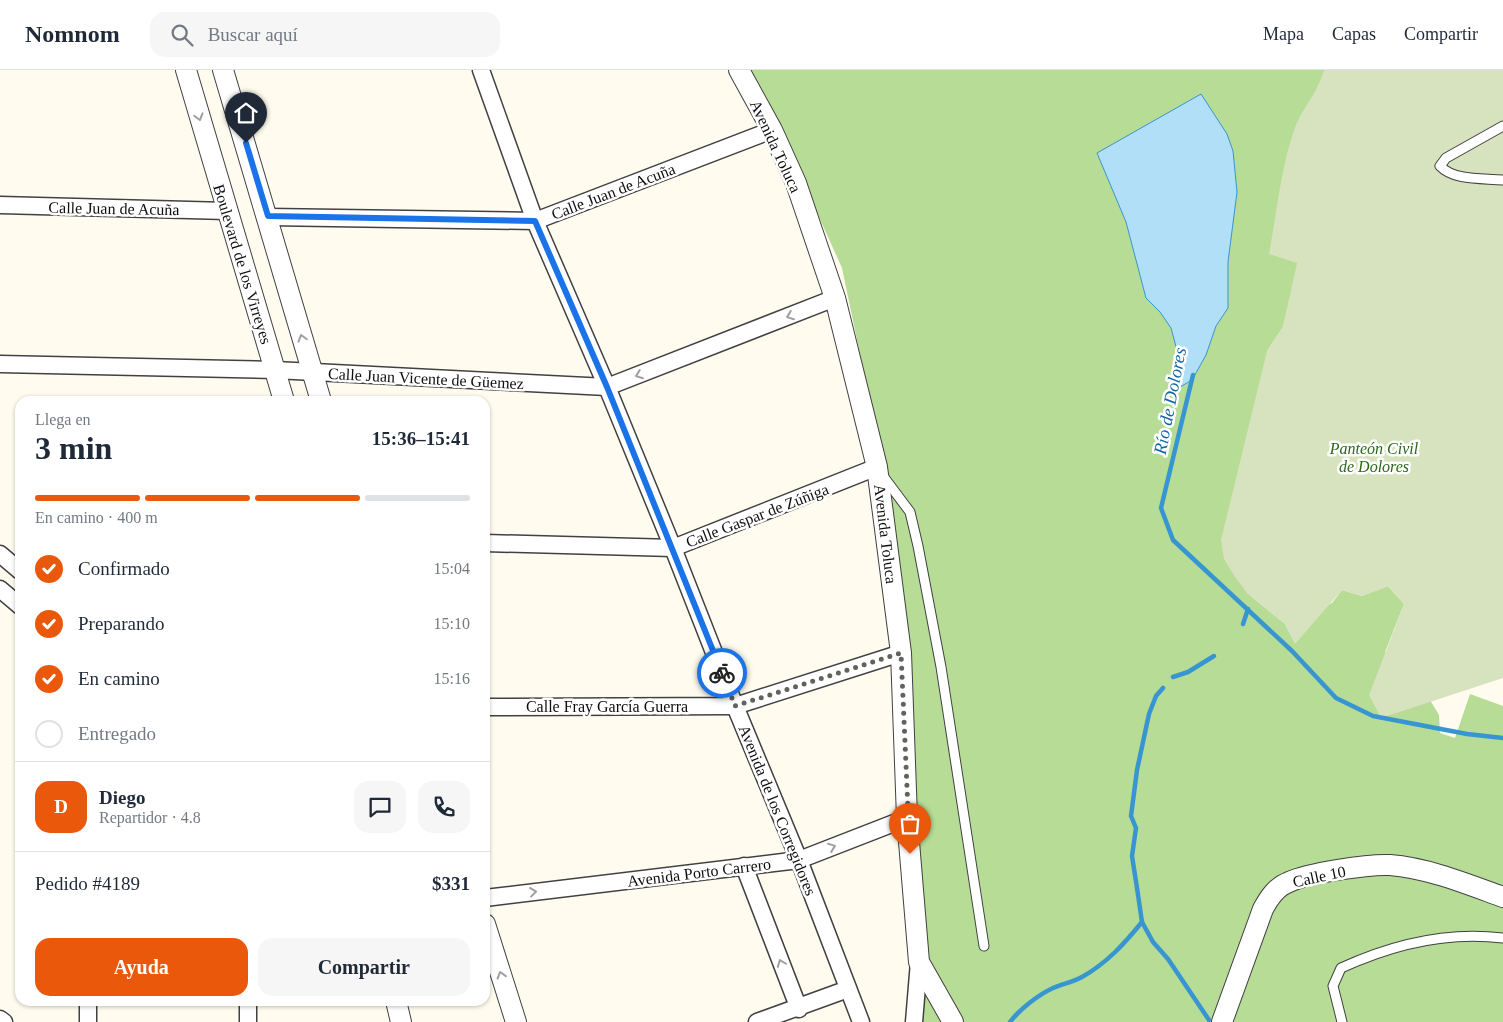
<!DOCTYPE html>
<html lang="es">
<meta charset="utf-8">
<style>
body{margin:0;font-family:"Times New Roman",serif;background:#f6f6f7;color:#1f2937;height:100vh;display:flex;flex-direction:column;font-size:19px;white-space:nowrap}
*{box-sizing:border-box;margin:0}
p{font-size:16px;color:#747a83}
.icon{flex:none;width:28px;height:28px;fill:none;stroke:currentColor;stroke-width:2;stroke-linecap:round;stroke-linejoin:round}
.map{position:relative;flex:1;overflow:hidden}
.details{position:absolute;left:15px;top:326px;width:475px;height:610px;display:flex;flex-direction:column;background:#fff;border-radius:15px;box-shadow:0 1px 4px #0004}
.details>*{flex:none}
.pin{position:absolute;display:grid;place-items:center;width:42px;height:42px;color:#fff;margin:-51px -21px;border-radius:50% 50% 50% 0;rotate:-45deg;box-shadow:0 0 5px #0007}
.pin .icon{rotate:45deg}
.courier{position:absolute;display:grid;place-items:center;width:50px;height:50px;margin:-25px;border:4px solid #1a73e8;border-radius:50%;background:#fff;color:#222;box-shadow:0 1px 6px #0007}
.head em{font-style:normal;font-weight:700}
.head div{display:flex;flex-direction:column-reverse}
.head{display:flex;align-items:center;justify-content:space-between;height:85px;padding:0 20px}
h1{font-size:32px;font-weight:700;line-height:38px}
.bar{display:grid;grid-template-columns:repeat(4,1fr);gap:8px 5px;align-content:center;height:60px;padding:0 20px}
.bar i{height:6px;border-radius:4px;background:#e0e1e3}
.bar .selected{background:#ea580c}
.bar p{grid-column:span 4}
.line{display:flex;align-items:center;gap:12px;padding:0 20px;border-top:1px solid #e0e1e3}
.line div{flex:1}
.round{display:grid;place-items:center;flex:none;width:52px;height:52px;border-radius:15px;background:#f6f6f7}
ol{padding:0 20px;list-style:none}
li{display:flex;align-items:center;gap:15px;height:55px}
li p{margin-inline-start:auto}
li .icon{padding:5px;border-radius:50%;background:#ea580c;color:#fff;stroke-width:4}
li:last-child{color:#747a83}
li i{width:28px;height:28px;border:2px solid #e0e1e3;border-radius:50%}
.button{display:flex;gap:10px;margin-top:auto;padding:10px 20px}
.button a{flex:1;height:58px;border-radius:15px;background:#ea580c;color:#fff;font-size:20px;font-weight:700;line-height:58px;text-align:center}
.button a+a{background:#f6f6f7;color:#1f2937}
header{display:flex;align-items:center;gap:30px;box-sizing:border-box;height:70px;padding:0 25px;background:#fff;border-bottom:1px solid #e0e1e3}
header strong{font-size:24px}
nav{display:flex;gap:28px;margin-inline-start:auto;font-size:18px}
.search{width:350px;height:45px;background:#f6f6f7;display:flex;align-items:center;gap:12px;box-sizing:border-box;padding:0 18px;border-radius:15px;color:#747a83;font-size:19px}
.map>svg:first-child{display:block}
.forest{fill:#b6dc96}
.cemetery{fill:#d7e2bf}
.water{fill:#b2dff8;stroke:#3795d1}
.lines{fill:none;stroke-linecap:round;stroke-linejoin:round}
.stream{stroke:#3795d1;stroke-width:4.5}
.service-casing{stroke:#414141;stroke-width:11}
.minor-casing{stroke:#414141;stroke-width:19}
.tertiary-casing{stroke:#414141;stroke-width:22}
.service{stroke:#fff;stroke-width:9}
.minor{stroke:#fff;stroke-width:16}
.tertiary{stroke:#fff;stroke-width:20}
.oneway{stroke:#9f9f9f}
.done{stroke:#62615d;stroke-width:5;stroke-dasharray:0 9}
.route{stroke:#1a73e8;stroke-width:6}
.labels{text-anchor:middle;stroke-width:5;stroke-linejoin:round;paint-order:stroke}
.street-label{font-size:16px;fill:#0e0e0e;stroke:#fff}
.park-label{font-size:16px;font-style:italic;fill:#2c681c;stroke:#fff}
.water-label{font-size:18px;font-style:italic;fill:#1366a4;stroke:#fff}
</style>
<header>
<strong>Nomnom</strong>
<div class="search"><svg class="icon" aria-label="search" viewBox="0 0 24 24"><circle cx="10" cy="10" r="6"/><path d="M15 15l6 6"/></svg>Buscar aquí</div>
<nav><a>Mapa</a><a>Capas</a><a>Compartir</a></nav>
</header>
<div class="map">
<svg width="1503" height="952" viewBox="0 0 1503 952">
<rect width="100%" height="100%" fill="#fffcef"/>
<!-- forest -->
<path class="forest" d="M 747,0 L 1344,0 L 1283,257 L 1267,281 L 1247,523 L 1284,553 L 1332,533 L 1342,520 L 1362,526 L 1388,516 L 1404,534 L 1385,582 L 1427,625 L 1439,645 L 1440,663 L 1455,668 L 1470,624 L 1503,636 L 1503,952 L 922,952 L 925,843 L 883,394 L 842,198 L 801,107 Z"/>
<!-- cemetery -->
<path class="cemetery" d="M 1324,0 L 1503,0 L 1503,608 L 1381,648 L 1369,625 L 1404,534 L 1388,516 L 1362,526 L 1342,520 L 1295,574 L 1284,553 L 1247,523 L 1235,507 L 1224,489 L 1221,470 L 1267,281 L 1283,257 L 1297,193 L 1269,184 C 1277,143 1281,94 1296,55 C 1304,36 1319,20 1324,0 Z"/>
<!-- water -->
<path class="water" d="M 1201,24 L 1227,64 L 1233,81 L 1237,122 L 1228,192 L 1228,238 L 1216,256 L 1206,285 L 1192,310 L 1175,320 L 1170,316 L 1178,284 L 1171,258 L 1160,242 L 1146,228 L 1126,152 L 1097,83 Z"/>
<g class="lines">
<!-- stream -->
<g class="stream">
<path d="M 1193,305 L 1161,438 L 1173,470 L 1292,581 L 1336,628 L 1373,646 L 1467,664 L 1503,668"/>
<path d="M 1243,554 L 1248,539"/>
<path d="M 1173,607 L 1188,602 L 1214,586"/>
<path d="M 1163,618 L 1156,626 L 1149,644 L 1137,700 L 1131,746 L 1136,758 L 1132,786 L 1137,818 L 1142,852 L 1153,872 L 1168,889 L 1209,950"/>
<path d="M 1010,952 C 1020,939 1038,925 1053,918 C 1062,914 1073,912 1082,907 C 1107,893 1124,874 1142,852"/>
</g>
<!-- service casing -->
<g class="service-casing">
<g id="service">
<path d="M 1503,56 L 1446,88 L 1440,96 C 1454,111 1483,108 1503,110"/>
<path d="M 883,406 L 910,442 L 918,476 L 941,597 L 984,876"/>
<path d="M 1342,952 L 1333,916 L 1341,898 C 1391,875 1447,861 1503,868"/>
</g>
</g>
<!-- minor casing -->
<g class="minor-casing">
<g id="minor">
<path d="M 481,0 L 535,151 L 607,317 L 673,478 L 735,636 L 799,790 L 861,952"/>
<path d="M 0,135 L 227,141"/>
<path d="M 268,147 L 535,151 L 772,60"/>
<path d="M 0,294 L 275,300 L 607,317 L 835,228"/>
<path d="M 485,473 L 673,478 L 877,397"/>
<path d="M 0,484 L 20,501"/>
<path d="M 0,519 L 20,536"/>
<path d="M 485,637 L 735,636 L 901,583"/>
<path d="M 744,796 L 799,939"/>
<path d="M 485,828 L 799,790 L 907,748"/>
<path d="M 88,931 L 88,952"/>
<path d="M 248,931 L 248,952"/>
<path d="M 0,949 L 4,952"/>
<path d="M 757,952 L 848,919"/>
<path d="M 914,952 L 919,892"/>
</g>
</g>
<!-- tertiary casing -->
<g class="tertiary-casing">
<g id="tertiary">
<path d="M 186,0 L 284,331"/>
<path d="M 223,0 L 321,331"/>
<path d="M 739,0 L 772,60 L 796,113 L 835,228 L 877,397 L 901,583 L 907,748 L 919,892 L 953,952"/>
<path d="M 485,854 L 516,952"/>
<path d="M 396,931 L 401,952"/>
<path d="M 1222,952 L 1263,839 C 1269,828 1276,817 1289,812 C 1308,803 1368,794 1390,795 C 1428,798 1467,814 1503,827"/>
</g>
</g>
<!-- service -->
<use href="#service" class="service"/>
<!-- minor -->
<use href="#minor" class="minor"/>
<!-- tertiary -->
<use href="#tertiary" class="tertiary"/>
</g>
<!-- one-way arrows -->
<defs><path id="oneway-chevron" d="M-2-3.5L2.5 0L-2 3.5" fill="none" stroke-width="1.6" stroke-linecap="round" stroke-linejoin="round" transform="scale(1.25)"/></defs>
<g class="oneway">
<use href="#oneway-chevron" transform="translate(199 47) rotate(74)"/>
<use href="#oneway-chevron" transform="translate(790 246) rotate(159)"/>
<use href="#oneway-chevron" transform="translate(302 268) rotate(-106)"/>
<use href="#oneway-chevron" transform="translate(639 305) rotate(159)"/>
<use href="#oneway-chevron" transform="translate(832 777) rotate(-21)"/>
<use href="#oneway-chevron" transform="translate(533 822) rotate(-7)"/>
<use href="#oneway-chevron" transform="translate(781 893) rotate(-111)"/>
<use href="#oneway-chevron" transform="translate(501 905) rotate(-107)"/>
</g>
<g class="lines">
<!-- done -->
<path class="done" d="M 722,603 L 735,636 L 901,583 L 910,784"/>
<!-- route -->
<path class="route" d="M 246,73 L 268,146 L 535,151 L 607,317 L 722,603"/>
</g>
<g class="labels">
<!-- street labels -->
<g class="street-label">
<text transform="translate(776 76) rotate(65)" y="6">Avenida Toluca</text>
<text transform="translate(613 121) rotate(-21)" y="6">Calle Juan de Acuña</text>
<text transform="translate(114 138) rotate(1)" y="6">Calle Juan de Acuña</text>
<text transform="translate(243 194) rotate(73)" y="6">Boulevard de los Virreyes</text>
<text transform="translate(426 308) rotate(3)" y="6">Calle Juan Vicente de Güemez</text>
<text transform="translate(757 445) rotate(-21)" y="6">Calle Gaspar de Zúñiga</text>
<text transform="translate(886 464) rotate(83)" y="6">Avenida Toluca</text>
<text x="607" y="642">Calle Fray García Guerra</text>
<text transform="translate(778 740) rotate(68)" y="6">Avenida de los Corregidores</text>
<text transform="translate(699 802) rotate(-7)" y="6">Avenida Porto Carrero</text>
<text transform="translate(1319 806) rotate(-12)" y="6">Calle 10</text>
</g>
<!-- park labels -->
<g class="park-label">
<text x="1374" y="384">Panteón Civil<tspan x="1374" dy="18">de Dolores</tspan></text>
</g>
<!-- water labels -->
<g class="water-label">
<text transform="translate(1170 331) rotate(-79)" y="6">Río de Dolores</text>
</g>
</g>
</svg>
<div class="pin" style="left:910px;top:784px;background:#ea580c"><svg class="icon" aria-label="bag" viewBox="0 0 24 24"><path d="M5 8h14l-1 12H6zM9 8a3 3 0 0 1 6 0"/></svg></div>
<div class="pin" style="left:246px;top:73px;background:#1f2937"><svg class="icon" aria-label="home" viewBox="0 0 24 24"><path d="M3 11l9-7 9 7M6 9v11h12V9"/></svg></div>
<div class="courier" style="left:722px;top:603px"><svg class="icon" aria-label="bike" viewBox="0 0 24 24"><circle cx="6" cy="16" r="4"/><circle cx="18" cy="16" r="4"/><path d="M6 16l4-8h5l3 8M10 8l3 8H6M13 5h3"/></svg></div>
<section class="details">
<div class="head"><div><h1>3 min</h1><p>Llega en</p></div><em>15:36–15:41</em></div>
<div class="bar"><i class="selected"></i><i class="selected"></i><i class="selected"></i><i></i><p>En camino · 400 m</p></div>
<ol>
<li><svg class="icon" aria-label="check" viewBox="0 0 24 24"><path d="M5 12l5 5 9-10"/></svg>Confirmado<p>15:04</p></li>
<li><svg class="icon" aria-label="check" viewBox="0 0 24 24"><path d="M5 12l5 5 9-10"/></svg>Preparando<p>15:10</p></li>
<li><svg class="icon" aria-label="check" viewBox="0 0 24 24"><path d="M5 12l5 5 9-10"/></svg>En camino<p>15:16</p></li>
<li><i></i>Entregado</li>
</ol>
<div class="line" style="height:90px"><b class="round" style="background:#ea580c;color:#fff">D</b><div><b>Diego</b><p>Repartidor · 4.8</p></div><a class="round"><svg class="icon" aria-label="chat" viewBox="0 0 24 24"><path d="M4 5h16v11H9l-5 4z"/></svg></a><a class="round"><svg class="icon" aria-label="phone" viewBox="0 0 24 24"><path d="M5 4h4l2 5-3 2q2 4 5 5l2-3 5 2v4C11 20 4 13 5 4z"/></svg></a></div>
<div class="line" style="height:65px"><div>Pedido #4189</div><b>$331</b></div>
<div class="button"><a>Ayuda</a><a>Compartir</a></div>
</section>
</div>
